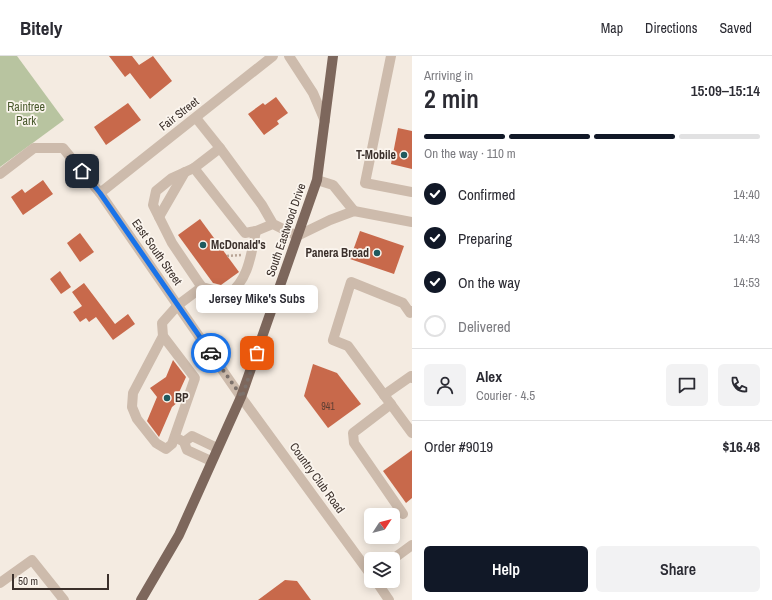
<!DOCTYPE html>
<meta charset="utf-8">
<style>
body{margin:0;font-family:"Archivo Narrow",sans-serif;background:#f2f2f3;color:#2b2b33;height:100vh;display:flex;flex-direction:column;font-size:15px;white-space:nowrap}
*{box-sizing:border-box;margin:0}
p{font-size:13px;color:#7c7c81}
.icon{flex:none;width:22px;height:22px;fill:none;stroke:currentColor;stroke-width:2;stroke-linecap:round;stroke-linejoin:round}
.map{position:relative;flex:1;overflow:hidden}
.side{display:flex;flex-direction:column;background:#fff;width:360px}
.side>*{flex:none}
.needle{width:26px;rotate:54deg}
.buttons{position:absolute;left:364px;top:452px;display:grid;gap:8px}
.buttons a{display:grid;place-items:center;width:36px;height:36px;border-radius:6px;background:#fff;box-shadow:0 2px 10px #0003;font-size:20px}
.scale{position:absolute;left:12px;bottom:10px;width:97px;box-sizing:border-box;padding-left:4px;border:2px solid #3b302b;border-top:0;font-size:11px;line-height:14px;white-space:nowrap;color:#3b302b;-webkit-text-stroke:3px #fbf5ee;paint-order:stroke}
.pin{position:absolute;display:grid;place-items:center;width:34px;height:34px;color:#fff;margin:-17px;border-radius:8px;box-shadow:0 2px 6px #0006}
.courier{position:absolute;display:grid;place-items:center;width:40px;height:40px;margin:-20px;border:3px solid #1a73e8;border-radius:50%;background:#fff;color:#222;box-shadow:0 1px 5px #0007}
.bubble{position:absolute;height:28px;border-radius:6px;background:#fff;box-shadow:0 2px 10px #0003;font-size:13px;font-weight:600;line-height:28px;text-align:center}
.overview em{font-style:normal;font-weight:600}
.overview div{display:flex;flex-direction:column-reverse}
.overview{display:flex;align-items:center;justify-content:space-between;height:68px;padding:0 12px}
h1{font-size:26px;font-weight:600;line-height:30px}
.bar{display:grid;grid-template-columns:repeat(4,1fr);gap:6px 4px;align-content:center;height:48px;padding:0 12px}
.bar i{height:5px;border-radius:3px;background:#e1e1e2}
.bar .on{background:#111827}
.bar p{grid-column:span 4}
.line{display:flex;align-items:center;gap:10px;padding:0 12px;border-top:1px solid #e1e1e2}
.line div{flex:1}
.round{display:grid;place-items:center;flex:none;width:42px;height:42px;border-radius:6px;background:#f2f2f3}
ol{padding:0 12px;list-style:none}
li{display:flex;align-items:center;gap:12px;height:44px}
li p{margin-inline-start:auto}
li .icon{padding:4px;border-radius:50%;background:#111827;color:#fff;stroke-width:4}
li:last-child{color:#7c7c81}
li i{width:22px;height:22px;border:2px solid #e1e1e2;border-radius:50%}
.primary-button{display:flex;gap:8px;margin-top:auto;padding:8px 12px}
.primary-button a{flex:1;height:46px;border-radius:6px;background:#111827;color:#fff;font-size:16px;font-weight:600;line-height:46px;text-align:center}
.primary-button a+a{background:#f2f2f3;color:#2b2b33}
header{display:flex;align-items:center;gap:24px;box-sizing:border-box;height:56px;padding:0 20px;background:#fff;border-bottom:1px solid #e1e1e2}
header strong{font-size:19px}
nav{display:flex;gap:22px;margin-inline-start:auto;font-size:14px}
main{display:flex;flex:1;min-height:0}
.map>svg:first-child{display:block}
.green{fill:#b8c4a0}
.building{fill:#c8694b}
.lines{fill:none;stroke-linecap:round;stroke-linejoin:round}
.path{stroke:#b9a596;stroke-width:2.5;stroke-dasharray:2 2;stroke-linecap:butt}
.minor{stroke:#cdbbac;stroke-width:10}
.major{stroke:#7d675c;stroke-width:10}
.done{stroke:#7c716b;stroke-width:4;stroke-dasharray:0 7.2}
.route{stroke:#1a73e8;stroke-width:5}
.poi-dot{fill:#1f5a5e;stroke:#fbf5ee;stroke-width:1.5}
.labels{text-anchor:middle;stroke-width:3.5;stroke-linejoin:round;paint-order:stroke}
.number-label{font-size:10px;fill:#5e3e33}
.park-label{font-size:12px;fill:#4a5a2e;stroke:#fbf5ee}
.street-label{font-size:12px;fill:#3b302b;stroke:#fbf5ee}
.poi-label{font-size:12px;font-weight:bold;fill:#3b302b;stroke:#fbf5ee;text-anchor:end}
</style>
<header>
<strong>Bitely</strong>
<nav><a>Map</a><a>Directions</a><a>Saved</a></nav>
</header>
<main>
<div class="map">
<svg width="412" height="544" viewBox="0 0 412 544">
<rect width="100%" height="100%" fill="#f4ebe1"/>
<!-- green -->
<path class="green" d="M 0,0 L 17,0 L 64,64 L 0,111 Z"/>
<!-- building -->
<g class="building">
<path d="M 109,0 L 132,0 L 139,9 L 153,0 L 172,25 L 150,43 L 130,17 L 125,21 Z"/>
<path d="M 276,41 L 288,57 L 277,65 L 279,68 L 264,79 L 248,58 L 263,47 L 265,49 Z"/>
<path d="M 128,47 L 141,64 L 106,89 L 94,71 Z"/>
<path d="M 398,72 L 412,75 L 412,113 L 391,108 Z"/>
<path d="M 43,124 L 53,138 L 23,159 L 11,141 L 22,133 L 25,137 Z"/>
<path d="M 200,163 L 239,216 L 221,229 L 213,227 L 178,179 Z"/>
<path d="M 360,175 L 404,190 L 394,218 L 350,203 Z"/>
<path d="M 80,177 L 94,196 L 80,206 L 67,187 Z"/>
<path d="M 60,215 L 71,231 L 61,238 L 50,223 Z"/>
<path d="M 84,227 L 115,268 L 128,258 L 135,268 L 113,284 L 96,261 L 89,266 L 86,262 L 80,266 L 73,256 L 82,250 L 72,236 Z"/>
<path d="M 173,304 L 186,321 L 176,343 L 178,346 L 172,351 L 159,381 L 147,365 L 157,341 L 150,332 L 166,321 Z"/>
<path d="M 313,308 L 337,317 L 361,348 L 328,372 L 304,340 Z"/>
<path d="M 412,394 L 412,442 L 406,447 L 383,415 Z"/>
<path d="M 285,524 L 297,525 L 311,544 L 258,544 Z"/>
</g>
<g class="lines">
<!-- path -->
<path class="path" d="M 227,200 L 241,199"/>
<!-- minor -->
<g class="minor">
<path d="M 289,0 L 313,37 L 325,65"/>
<path d="M 391,0 L 365,127 L 412,136"/>
<path d="M 196,62 L 220,92"/>
<path d="M 194,112 L 172,122 L 156,135 L 153,149 L 172,187 L 199,227 L 202,231 L 229,238 C 249,223 251,198 256,175"/>
<path d="M 0,118 L 34,92 L 63,92 L 100,137 L 241,341 L 371,519"/>
<path d="M 317,124 L 333,129 L 354,155"/>
<path d="M 100,137 L 273,0"/>
<path d="M 159,161 L 185,116"/>
<path d="M 273,168 L 256,175 L 245,177 L 194,112 L 220,92 L 262,149 L 273,168 L 297,180 L 330,164 L 354,155 L 412,166"/>
<path d="M 412,255 L 410,257 L 403,247 L 351,226 L 333,284 L 348,290 L 412,377"/>
<path d="M 163,280 L 133,337 L 132,351 L 137,363 L 156,387 L 166,393 L 172,388 L 195,322 L 163,280 L 162,267 L 178,249 L 202,231"/>
<path d="M 384,339 L 411,320 L 412,322"/>
<path d="M 391,348 L 353,377 L 354,387 L 403,458"/>
<path d="M 175,381 L 184,386 L 187,394 L 211,405"/>
<path d="M 184,386 L 192,380 L 217,392"/>
<path d="M 393,503 L 412,489"/>
<path d="M 376,525 L 389,544"/>
<path d="M 0,527 L 32,504 L 64,544"/>
</g>
<!-- major -->
<path class="major" d="M 141,544 L 179,479 L 241,341 L 317,124 L 333,0"/>
</g>
<g class="lines">
<!-- done -->
<path class="done" d="M 211,297 L 242,341 L 257,297"/>
<!-- route -->
<path class="route" d="M 82,115 L 100,137 L 211,297"/>
</g>
<!-- markers -->
<g class="poi-dot">
<circle cx="404" cy="99" r="4"/>
<circle cx="203" cy="189" r="4"/>
<circle cx="377" cy="197" r="4"/>
<circle cx="167" cy="342" r="4"/>
</g>
<g class="labels">
<!-- number labels -->
<g class="number-label">
<text x="328" y="354">941</text>
</g>
<!-- park labels -->
<g class="park-label">
<text x="26" y="55">Raintree<tspan x="26" dy="14">Park</tspan></text>
</g>
<!-- street labels -->
<g class="street-label">
<text transform="translate(179 58) rotate(-38)" y="4">Fair Street</text>
<text transform="translate(286 174) rotate(-71)" y="4">South Eastwood Drive</text>
<text transform="translate(157 196) rotate(55)" y="4">East South Street</text>
<text transform="translate(317 422) rotate(54)" y="4">Country Club Road</text>
</g>
<!-- poi labels -->
<g class="poi-label">
<text x="396" y="103">T-Mobile</text>
<text x="211" y="193" text-anchor="start">McDonald's</text>
<text x="369" y="201">Panera Bread</text>
<text x="175" y="346" text-anchor="start">BP</text>
</g>
</g>
</svg>
<div class="buttons">
<a><svg class="needle" viewBox="-14 -14 28 28"><path d="M0-13l5 13h-10z" fill="#e53935"/><path d="M0 13l5-13h-10z" fill="#7c7c81"/></svg></a>
<a><svg class="icon" aria-label="layers" viewBox="0 0 24 24"><path d="M12 4l9 5-9 5-9-5zM3 14l9 5 9-5"/></svg></a>
</div>
<div class="scale">50 m</div>
<div class="pin" style="left:257px;top:297px;background:#ea580c"><svg class="icon" aria-label="bag" viewBox="0 0 24 24"><path d="M5 8h14l-1 12H6zM9 8a3 3 0 0 1 6 0"/></svg></div>
<div class="pin" style="left:82px;top:115px;background:#1f2937"><svg class="icon" aria-label="home" viewBox="0 0 24 24"><path d="M3 11l9-7 9 7M6 9v11h12V9"/></svg></div>
<div class="courier" style="left:211px;top:297px"><svg class="icon" aria-label="car" viewBox="0 0 24 24"><path d="M5 17H2v-5l4-1 3-4h7l3 4 3 1v5h-3M9 17h6M6 11h13"/><circle cx="7" cy="17" r="2"/><circle cx="17" cy="17" r="2"/></svg></div>
<div class="bubble" style="left:196px;top:229px;width:122px">Jersey Mike's Subs</div>
</div>
<section class="side">
<div class="overview"><div><h1>2 min</h1><p>Arriving in</p></div><em>15:09–15:14</em></div>
<div class="bar"><i class="on"></i><i class="on"></i><i class="on"></i><i></i><p>On the way · 110 m</p></div>
<ol>
<li><svg class="icon" aria-label="check" viewBox="0 0 24 24"><path d="M5 12l5 5 9-10"/></svg>Confirmed<p>14:40</p></li>
<li><svg class="icon" aria-label="check" viewBox="0 0 24 24"><path d="M5 12l5 5 9-10"/></svg>Preparing<p>14:43</p></li>
<li><svg class="icon" aria-label="check" viewBox="0 0 24 24"><path d="M5 12l5 5 9-10"/></svg>On the way<p>14:53</p></li>
<li><i></i>Delivered</li>
</ol>
<div class="line" style="height:72px"><a class="round"><svg class="icon" aria-label="person" viewBox="0 0 24 24"><circle cx="12" cy="8" r="4"/><path d="M4 21q1-7 8-7t8 7"/></svg></a><div><b>Alex</b><p>Courier · 4.5</p></div><a class="round"><svg class="icon" aria-label="chat" viewBox="0 0 24 24"><path d="M4 5h16v11H9l-5 4z"/></svg></a><a class="round"><svg class="icon" aria-label="phone" viewBox="0 0 24 24"><path d="M5 4h4l2 5-3 2q2 4 5 5l2-3 5 2v4C11 20 4 13 5 4z"/></svg></a></div>
<div class="line" style="height:52px"><div>Order #9019</div><b>$16.48</b></div>
<div class="primary-button"><a>Help</a><a>Share</a></div>
</section>
</main>
